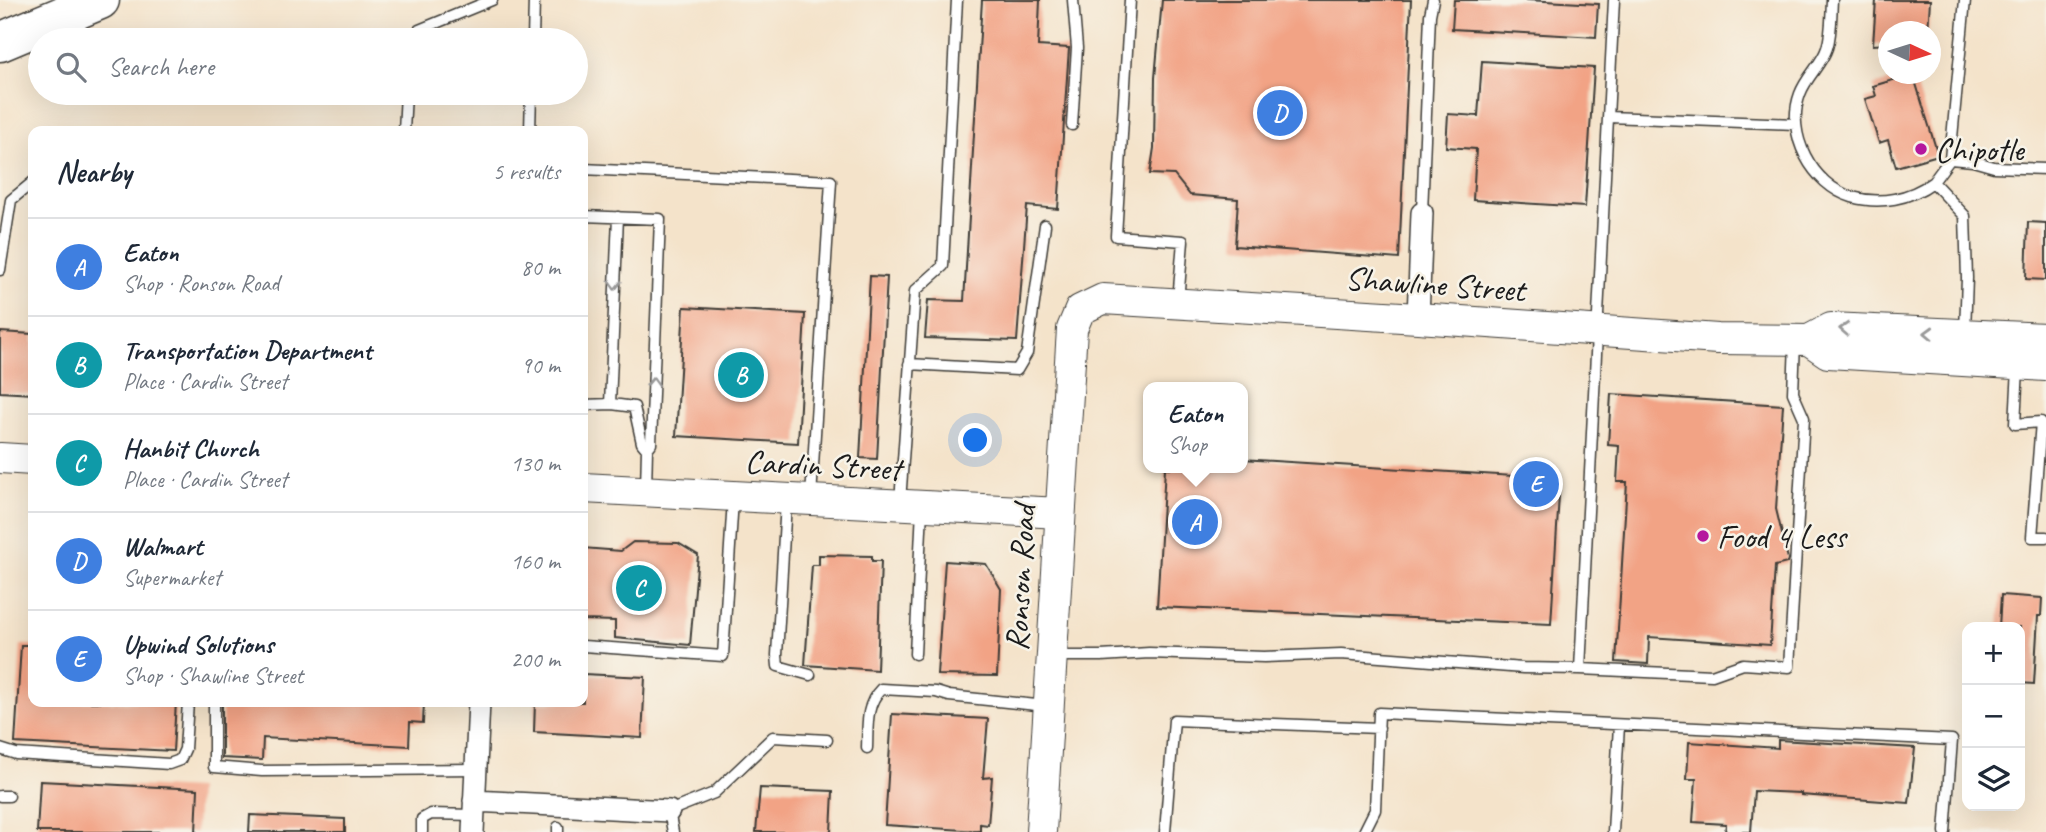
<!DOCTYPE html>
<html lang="en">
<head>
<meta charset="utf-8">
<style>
  :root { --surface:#fff; --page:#f6f6f7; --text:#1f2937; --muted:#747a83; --line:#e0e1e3; --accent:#b5179e }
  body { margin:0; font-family:Caveat,sans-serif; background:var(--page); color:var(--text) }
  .controls { position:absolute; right:21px; bottom:21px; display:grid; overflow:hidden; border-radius:14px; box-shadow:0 7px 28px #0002 }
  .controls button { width:63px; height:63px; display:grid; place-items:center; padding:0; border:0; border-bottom:2px solid var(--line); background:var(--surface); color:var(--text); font:35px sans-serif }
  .compass { position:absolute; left:1878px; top:21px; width:63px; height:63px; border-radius:50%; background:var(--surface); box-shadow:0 7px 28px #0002; rotate:94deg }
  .you { position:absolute; left:976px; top:441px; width:24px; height:24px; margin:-18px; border:5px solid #fff; border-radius:50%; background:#1a73e8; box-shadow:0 0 0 10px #1a73e833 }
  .badge { display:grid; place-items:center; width:46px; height:46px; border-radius:50%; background:var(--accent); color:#fff; font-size:23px; font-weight:700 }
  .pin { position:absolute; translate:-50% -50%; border:4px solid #fff; box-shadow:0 2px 7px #0006 }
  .popup { position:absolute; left:1143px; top:382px; width:105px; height:91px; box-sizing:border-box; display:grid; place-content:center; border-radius:14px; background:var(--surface); filter:drop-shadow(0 2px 5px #0005); font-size:23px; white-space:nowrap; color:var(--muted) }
  .popup b { font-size:26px; color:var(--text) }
  .popup::after { content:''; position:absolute; left:50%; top:100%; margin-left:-14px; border:14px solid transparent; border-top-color:var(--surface) }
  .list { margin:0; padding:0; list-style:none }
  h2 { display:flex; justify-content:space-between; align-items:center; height:91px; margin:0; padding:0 28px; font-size:30px }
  h2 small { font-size:23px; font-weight:400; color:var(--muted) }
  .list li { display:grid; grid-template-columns:46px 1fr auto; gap:21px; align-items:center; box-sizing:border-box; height:98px; padding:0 28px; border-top:2px solid var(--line) }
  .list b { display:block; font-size:26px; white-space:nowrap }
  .list p { margin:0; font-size:23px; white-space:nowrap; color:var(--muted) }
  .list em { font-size:23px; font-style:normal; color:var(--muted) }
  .icon { flex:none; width:38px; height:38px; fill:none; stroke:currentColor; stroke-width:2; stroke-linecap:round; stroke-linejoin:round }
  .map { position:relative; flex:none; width:2046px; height:832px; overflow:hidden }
  .search { position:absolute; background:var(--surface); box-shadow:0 7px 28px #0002; left:28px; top:28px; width:560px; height:77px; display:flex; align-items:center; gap:18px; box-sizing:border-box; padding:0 24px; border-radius:38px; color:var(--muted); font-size:26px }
  .panel { position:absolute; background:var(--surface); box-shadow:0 7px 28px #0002; left:28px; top:126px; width:560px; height:581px; border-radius:14px }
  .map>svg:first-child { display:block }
  .building { fill:#f2a385 }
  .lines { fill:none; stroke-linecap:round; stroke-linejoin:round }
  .lane-casing { stroke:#3c3a36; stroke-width:13 }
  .street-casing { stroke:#3c3a36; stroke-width:24 }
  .secondary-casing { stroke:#3c3a36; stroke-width:32 }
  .highway-casing { stroke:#3c3a36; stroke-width:41 }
  .lane { stroke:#fff; stroke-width:10 }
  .street { stroke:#fff; stroke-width:21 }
  .secondary { stroke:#fff; stroke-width:30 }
  .highway { stroke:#fff; stroke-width:38 }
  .oneway { stroke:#999 }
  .poi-dot { fill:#b5179e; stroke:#f7f3e8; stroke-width:2.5 }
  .labels { text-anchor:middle; stroke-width:5; stroke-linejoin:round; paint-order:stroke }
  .poi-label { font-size:33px; fill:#1c1c1c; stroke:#f7f3e8; text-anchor:start }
  .street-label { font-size:33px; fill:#1c1c1c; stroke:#f7f3e8 }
</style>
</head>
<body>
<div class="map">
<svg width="2046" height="832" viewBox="0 0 2046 832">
  <rect width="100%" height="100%" fill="#f7f3e8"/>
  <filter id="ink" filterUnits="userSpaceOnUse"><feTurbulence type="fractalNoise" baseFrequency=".0143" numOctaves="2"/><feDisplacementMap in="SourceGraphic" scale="14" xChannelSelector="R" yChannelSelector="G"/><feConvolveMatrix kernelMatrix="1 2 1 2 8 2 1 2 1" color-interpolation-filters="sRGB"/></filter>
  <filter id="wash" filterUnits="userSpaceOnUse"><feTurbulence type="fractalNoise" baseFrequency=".00686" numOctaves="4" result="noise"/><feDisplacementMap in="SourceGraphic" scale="28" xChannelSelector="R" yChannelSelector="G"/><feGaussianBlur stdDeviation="1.57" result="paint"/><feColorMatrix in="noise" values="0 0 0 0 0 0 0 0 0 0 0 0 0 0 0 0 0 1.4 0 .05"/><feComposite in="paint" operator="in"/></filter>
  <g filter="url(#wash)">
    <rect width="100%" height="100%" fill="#f4e3ca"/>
    <g id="blocks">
      <path class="building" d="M982,0H1040L1038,46L1069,48L1058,209L1027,206L1017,341L925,338L928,300L964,301Z
        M1162,0H1411L1399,259L1235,246L1238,199L1190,195L1174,175L1150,174L1154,148L1155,78Z
        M1454,0H1527L1598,4L1596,37L1452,29Z
        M1876,0H1930L1928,32H1888V44L1873,45Z
        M1482,61L1594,68L1585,207L1473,200L1476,149L1446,147L1448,114L1478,116Z
        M1913,74L1938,155L1896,167L1888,140L1879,143L1865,99L1876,96L1873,86Z
        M2028,222L2046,223V280L2026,279Z
        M870,276L887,277L877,459L860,458Z
        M684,307L805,314L798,443L676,436Z
        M0,332L33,334V394L0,392Z
        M1611,394L1783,405L1776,509L1788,559L1787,563L1775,566L1770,645L1649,637L1648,664L1616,662L1627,482H1617L1619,446L1608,445Z
        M1242,459L1560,479L1551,624L1157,607L1165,468H1242Z
        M633,542L678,543L698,555L690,645L615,638V621L583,620V548L621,551Z
        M819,555L872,556V561H881L877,670L805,665L812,565H819Z
        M945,561L986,564L1001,589L997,676L937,675Z
        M2001,595L2042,598L2041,616H2038L2034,684L2020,683V627H1999Z
        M21,645H33V702H176L173,751L15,743Z
        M583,674L645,677L642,738L534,732L535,702H583Z
        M222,702H424L423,723L410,722L409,746L263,738L262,760L222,758Z
        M892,714L988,719L983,778L992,777L988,825L980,824V831L885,825Z
        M1778,740L1915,748L1909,803L1801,795V793L1754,791L1751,832H1725L1726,824L1693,822L1696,779H1687L1689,742L1778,748Z
        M40,781L198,789L196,832H37Z
        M760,788L833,791L831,832H756Z
        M250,815L345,819V832H249Z"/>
    </g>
  </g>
  <g filter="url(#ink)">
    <use href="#blocks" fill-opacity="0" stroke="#3c3a36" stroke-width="2"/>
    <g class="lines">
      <defs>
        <path id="lane" d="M1130,0L1116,236L1183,241L1178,301
          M1832,0C1831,15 1832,33 1827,48C1822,64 1806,77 1800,94C1785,134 1812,185 1852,197C1880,205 1910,199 1933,182L1965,216L1967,278L1965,331
          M410,40L419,30L492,0
          M533,40L534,0
          M1608,117L1796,124
          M1072,125L1077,48L1073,0
          M404,131L406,93
          M530,131L531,93
          M1950,159L1973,161L1994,167L2046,169
          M583,169L831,181L811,497
          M1933,182L1950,159L1965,0
          M1422,213L1430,15L1433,0
          M583,216L660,219L651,444L647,449L646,489
          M0,270L11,200L33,182
          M909,364L1017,370L1027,353L1045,225
          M2018,368L2015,424L2041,422L2032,537H2046
          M610,404L618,217
          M583,405L612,404L634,407L642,443L647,449
          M786,502L777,655L778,666L810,675
          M900,502L915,291L943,266L957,0
          M583,646L723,656L733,499
          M915,654L922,509
          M1054,656H1101L1149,653L1264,657L1341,654L1523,668L1580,669L1712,675L1743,664L1789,667L1804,418L1793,393L1795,342
          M1580,669L1614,0
          M214,702V767L262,771L476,769
          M867,748C868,727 865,705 881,689L936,692L949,696L1046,706
          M0,749L16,754L169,764L180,760L185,749L188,702
          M0,796H9
          M422,832V819L431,814L473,815
          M558,832V827
          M673,832L669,811L714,793L773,737L827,740
          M1165,832L1174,720L1379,728
          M1364,832L1375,810L1379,713L1952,740L1945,832
          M1613,832L1619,725"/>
        <path id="street" d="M1418,318L1422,213
          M474,801L669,811
          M473,832L479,702"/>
        <path id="secondary" d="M1809,340L1831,328L2046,338
          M0,458L33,460
          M583,488L1060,513
          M1041,832L1072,329L1080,310L1103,299L1418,318L1718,339L1809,340L1828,353L2046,366"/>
        <path id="highway" d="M0,42L100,0"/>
      </defs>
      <use href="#lane" class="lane-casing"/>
      <use href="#street" class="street-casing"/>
      <use href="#secondary" class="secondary-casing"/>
      <use href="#highway" class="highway-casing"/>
      <use href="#lane" class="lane"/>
      <use href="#street" class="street"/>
      <use href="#secondary" class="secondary"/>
      <use href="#highway" class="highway"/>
    </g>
    <defs><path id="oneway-chevron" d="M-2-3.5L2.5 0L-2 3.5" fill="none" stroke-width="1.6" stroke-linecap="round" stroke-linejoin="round" transform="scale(1.75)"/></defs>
    <g class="oneway">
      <use href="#oneway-chevron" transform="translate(615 285) rotate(92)"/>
      <use href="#oneway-chevron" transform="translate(1844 329) rotate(-177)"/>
      <use href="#oneway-chevron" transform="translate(1929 333) rotate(-178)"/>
      <use href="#oneway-chevron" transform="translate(653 382) rotate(-88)"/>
    </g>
  </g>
  <g class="poi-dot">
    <circle cx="1921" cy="149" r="7"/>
    <circle cx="1703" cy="536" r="7"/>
  </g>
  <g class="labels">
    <g class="poi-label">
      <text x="1935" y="161">Chipotle</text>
      <text x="1717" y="548">Food 4 Less</text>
    </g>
    <g class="street-label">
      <text transform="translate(1435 283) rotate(4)" y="12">Shawline Street</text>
      <text transform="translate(823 464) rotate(3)" y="12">Cardin Street</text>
      <text transform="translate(1019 578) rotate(-87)" y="12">Ronson Road</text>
    </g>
  </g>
</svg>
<div class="controls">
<button>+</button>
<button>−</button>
<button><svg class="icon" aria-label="layers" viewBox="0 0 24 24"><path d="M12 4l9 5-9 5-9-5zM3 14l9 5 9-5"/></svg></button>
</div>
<svg class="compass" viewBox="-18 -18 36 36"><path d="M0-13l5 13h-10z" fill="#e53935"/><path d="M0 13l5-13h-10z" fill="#747a83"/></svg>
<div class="you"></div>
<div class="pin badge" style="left:1195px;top:522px;background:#3f7fe0">A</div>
<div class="popup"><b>Eaton</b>Shop</div>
<div class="pin badge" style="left:741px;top:375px;background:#0f9aa8">B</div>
<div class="pin badge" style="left:639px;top:588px;background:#0f9aa8">C</div>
<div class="pin badge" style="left:1280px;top:113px;background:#3f7fe0">D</div>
<div class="pin badge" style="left:1536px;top:484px;background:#3f7fe0">E</div>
<div class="search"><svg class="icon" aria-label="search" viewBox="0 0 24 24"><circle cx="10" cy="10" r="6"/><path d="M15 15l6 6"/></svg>Search here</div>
<section class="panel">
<h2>Nearby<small>5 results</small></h2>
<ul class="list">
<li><span class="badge" style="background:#3f7fe0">A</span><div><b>Eaton</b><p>Shop · Ronson Road</p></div><em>80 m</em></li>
<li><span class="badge" style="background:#0f9aa8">B</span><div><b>Transportation Department</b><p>Place · Cardin Street</p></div><em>90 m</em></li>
<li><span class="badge" style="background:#0f9aa8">C</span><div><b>Hanbit Church</b><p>Place · Cardin Street</p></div><em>130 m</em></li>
<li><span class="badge" style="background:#3f7fe0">D</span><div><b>Walmart</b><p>Supermarket</p></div><em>160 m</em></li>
<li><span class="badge" style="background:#3f7fe0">E</span><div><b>Upwind Solutions</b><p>Shop · Shawline Street</p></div><em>200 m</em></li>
</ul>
</section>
</div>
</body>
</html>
